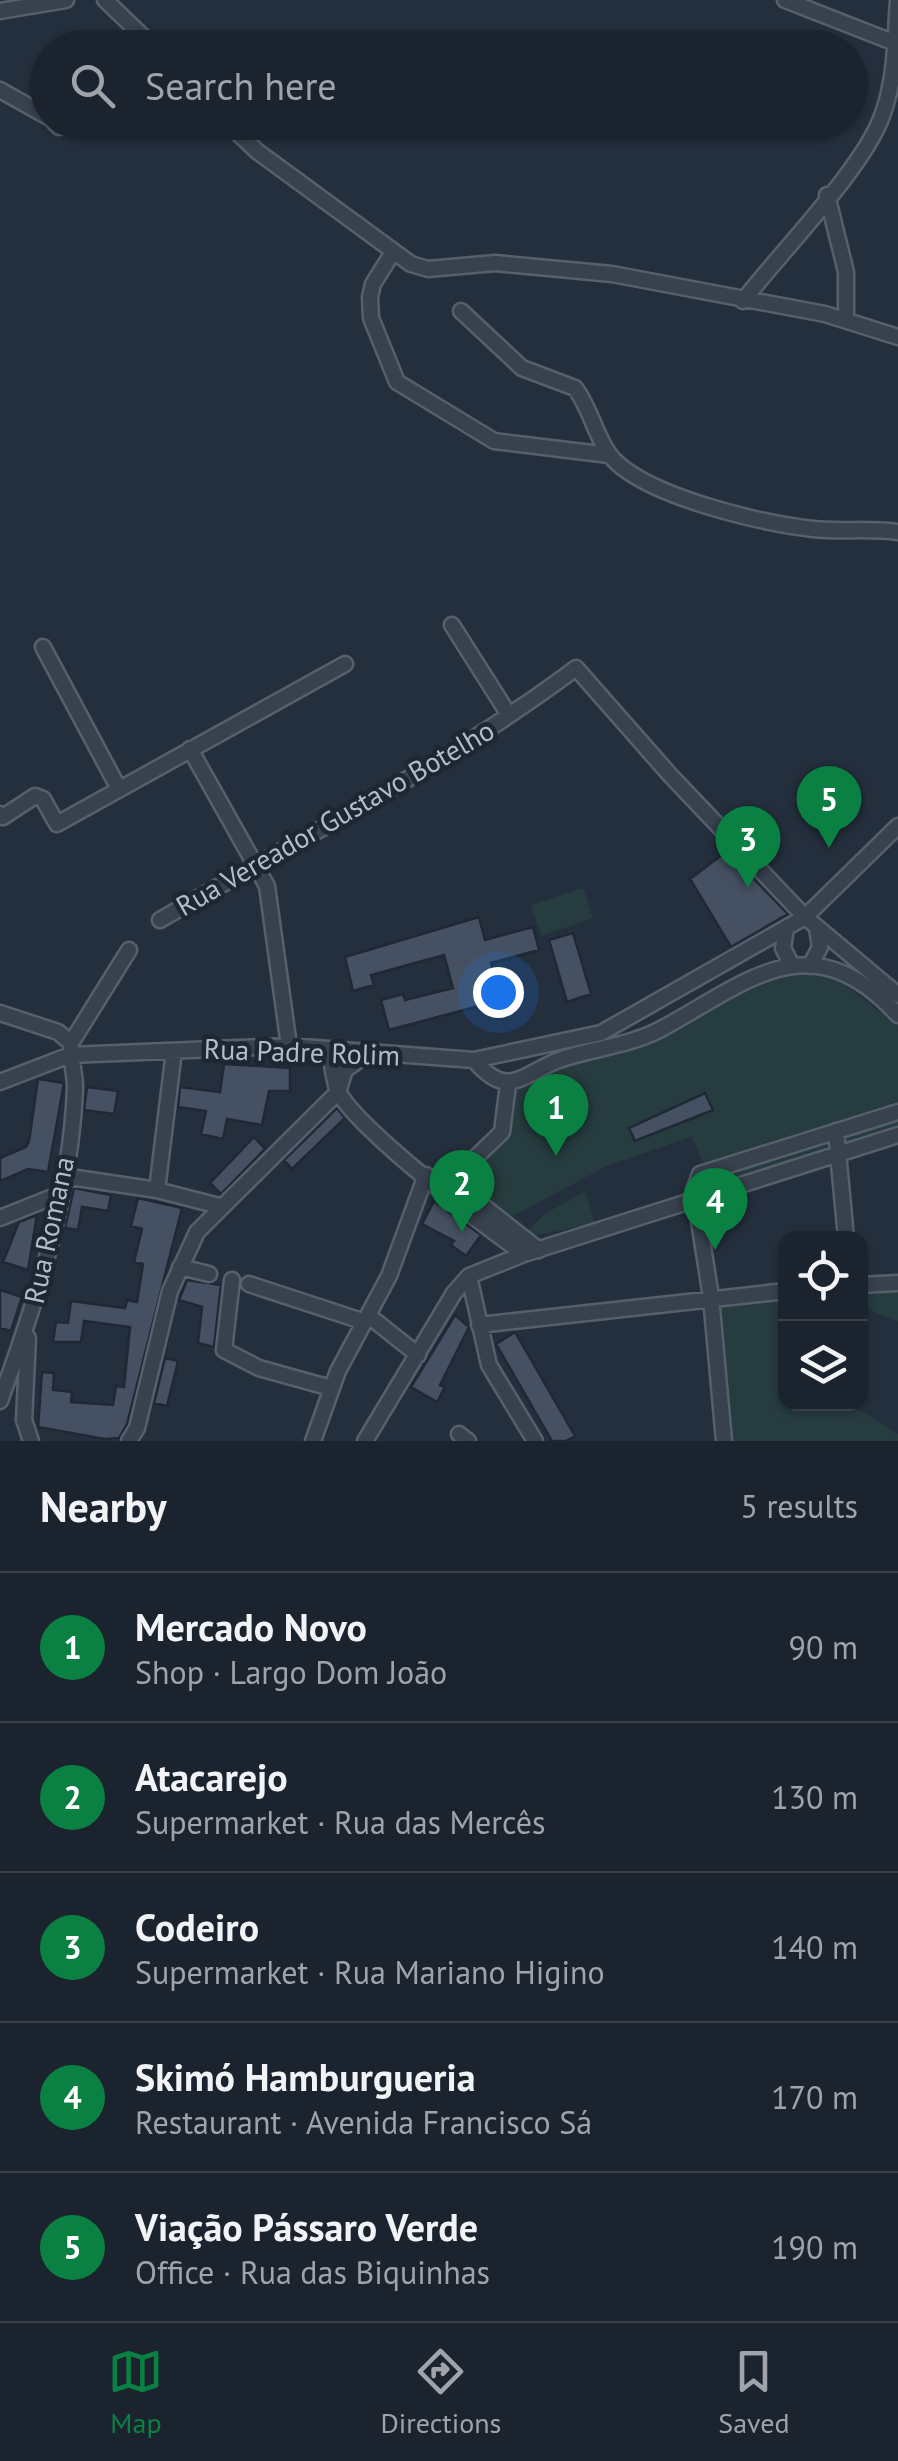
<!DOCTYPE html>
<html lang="en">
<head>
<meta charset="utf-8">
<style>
  :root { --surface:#1b232e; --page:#282f3a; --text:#f1f3f6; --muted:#a0a4aa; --line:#39404a; --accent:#0b8043 }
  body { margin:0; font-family:"PT Sans",sans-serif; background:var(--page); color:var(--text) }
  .controls { position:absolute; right:30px; bottom:30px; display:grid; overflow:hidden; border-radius:20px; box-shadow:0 2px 8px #0004 }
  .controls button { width:90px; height:90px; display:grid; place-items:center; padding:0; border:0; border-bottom:2px solid var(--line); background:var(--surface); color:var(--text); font:50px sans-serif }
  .you { position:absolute; left:498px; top:992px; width:35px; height:35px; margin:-25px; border:8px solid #fff; border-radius:50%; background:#1a73e8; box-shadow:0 0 0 15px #1a73e833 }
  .badge { display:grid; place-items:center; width:65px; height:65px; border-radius:50%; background:var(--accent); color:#fff; font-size:32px; font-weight:700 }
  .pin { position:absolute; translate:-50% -82px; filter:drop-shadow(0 2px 5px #0008) }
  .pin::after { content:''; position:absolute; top:52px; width:35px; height:30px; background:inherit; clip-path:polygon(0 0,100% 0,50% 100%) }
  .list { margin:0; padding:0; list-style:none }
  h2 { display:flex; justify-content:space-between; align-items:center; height:130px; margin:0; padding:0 40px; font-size:42px }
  h2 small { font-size:32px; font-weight:400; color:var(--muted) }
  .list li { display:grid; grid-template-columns:65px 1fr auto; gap:30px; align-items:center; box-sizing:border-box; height:150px; padding:0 40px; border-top:2px solid var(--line) }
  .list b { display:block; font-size:38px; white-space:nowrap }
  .list p { margin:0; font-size:32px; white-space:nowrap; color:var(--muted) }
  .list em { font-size:32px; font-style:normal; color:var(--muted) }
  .icon { flex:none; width:55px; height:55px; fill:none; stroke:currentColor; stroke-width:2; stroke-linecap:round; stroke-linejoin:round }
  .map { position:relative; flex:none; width:898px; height:1441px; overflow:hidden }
  .search { position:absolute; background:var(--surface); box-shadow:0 2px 8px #0004; left:30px; right:30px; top:30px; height:110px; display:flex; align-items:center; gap:25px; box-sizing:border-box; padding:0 35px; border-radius:55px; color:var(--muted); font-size:38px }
  .sheet { height:880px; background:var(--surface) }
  nav { display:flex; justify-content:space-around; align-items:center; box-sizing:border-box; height:140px; border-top:2px solid var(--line); background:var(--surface); font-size:28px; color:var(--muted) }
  nav a { display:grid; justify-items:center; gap:5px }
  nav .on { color:var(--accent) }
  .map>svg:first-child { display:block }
  .green { fill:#263c3f }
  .building { fill:#455162; stroke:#1f2835; stroke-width:2.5 }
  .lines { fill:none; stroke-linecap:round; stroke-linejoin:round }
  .minor-casing { stroke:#565f6c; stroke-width:19 }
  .minor { stroke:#38414e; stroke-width:14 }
  .labels { text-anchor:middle; stroke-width:9; stroke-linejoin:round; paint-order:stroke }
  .street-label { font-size:28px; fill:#b4bcc9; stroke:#1d2633 }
</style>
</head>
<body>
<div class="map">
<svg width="898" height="1441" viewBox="0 0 898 1441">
  <rect width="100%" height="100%" fill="#242f3e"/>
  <path class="green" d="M583,888L593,918L541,936L531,905Z
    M801,970L836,979L898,1025V1103L704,1163L691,1137L609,1165L509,1218L462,1182L507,1136L515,1087L555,1067L646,1041L753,979Z
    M898,1116V1129L711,1191L706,1177Z
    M585,1191L595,1223L530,1237L526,1232L545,1214Z
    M898,1292V1321L861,1307V1295Z
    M785,1299L786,1404H850L898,1434V1441H733L720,1303Z"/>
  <path class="building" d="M727,851L788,914L731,947L690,879Z
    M479,917L485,940L533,927L539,950L491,963L501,1000L389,1030L381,1000L403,994L405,1000L453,988L444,955L371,975L374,985L353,991L345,957Z
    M573,933L591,994L567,1002L549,940Z
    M224,1064L290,1068V1091H269L262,1125L227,1119L223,1139L201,1134L206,1111L178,1107L180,1087L220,1092Z
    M38,1079L64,1083L48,1172L28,1169L0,1181V1158L26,1147L29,1141Z
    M87,1087L118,1091L114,1114L84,1110Z
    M705,1093L713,1110L635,1141L629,1128Z
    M337,1108L345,1118L292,1169L284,1160Z
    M254,1137L265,1149L221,1194L210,1183Z
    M74,1188L111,1195L108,1211L82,1207L78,1230L65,1228Z
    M138,1198L182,1208L127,1424L119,1438L105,1439L38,1427L42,1372L54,1373L53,1390L72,1392L71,1402L113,1405L116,1386L124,1387L130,1327L84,1321L81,1342H53L56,1322L68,1323L71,1301L125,1308L127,1300L137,1302L143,1264L134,1262L142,1229L131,1226Z
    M434,1201L481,1235L466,1256L451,1245L454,1241L422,1224Z
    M37,1215L28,1270L3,1262L19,1222Z
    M187,1280L221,1285L214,1347L198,1343L202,1307L179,1300Z
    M0,1290L22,1297L11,1331L0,1328Z
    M455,1315L469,1327L440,1385L445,1387L437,1402L411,1387Z
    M515,1332L575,1436L566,1441H552L496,1344Z
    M165,1358L178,1361L167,1406L154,1403Z"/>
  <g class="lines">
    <defs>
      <path id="minor" d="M105,0L155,48
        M785,0L895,43
        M0,11L66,0
        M0,90L48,117
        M54,122L59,127L66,122
        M226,122L258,152L411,264L428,269L495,263L612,274L825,314L898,337
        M827,195L846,272V320
        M393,252L373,284L370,297L371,318L397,382L494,441L609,455
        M743,301C780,253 864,167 882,116C896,79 895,39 898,1
        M461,311L522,368L575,388C592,410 597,444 616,462C654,498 761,523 813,529C841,532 870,528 898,532
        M452,625L509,715
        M43,647L119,789
        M190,749L267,886L289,1046
        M0,814L3,817L35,796L43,799L57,824L345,664
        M160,920C299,839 447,765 576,668L670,775L805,917L898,995
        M786,928L783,948L792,966
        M810,966L820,947L817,928
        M0,1013L58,1032L71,1043C70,1058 75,1073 75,1088C71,1195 36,1302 0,1401
        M71,1043L129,950
        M330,1050C332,1062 333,1077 337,1089C352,1125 487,1228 524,1254
        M474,1060C508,1100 520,1075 559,1060C593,1048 629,1046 661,1029C748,982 810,920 898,1015
        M0,1082L70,1055L289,1046L474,1060L601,1033L805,917L898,826
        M836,1131L846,1238
        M63,1176L157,1190L219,1206
        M444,1188L502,1132L508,1084
        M444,1188L464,1191L539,1250
        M157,1190L174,1051
        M0,1218L60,1194
        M180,1267L209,1274
        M469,1276L489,1365L535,1441
        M232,1280L224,1350L259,1368L331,1388
        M249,1284L365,1322
        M860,1285L898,1283
        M369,1316L418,1355
        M479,1325L786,1291
        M28,1338L24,1420L31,1441
        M459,1434L468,1441
        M129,1441L137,1428L170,1291L197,1232L338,1092L345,1070L367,1054
        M313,1441L338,1371L389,1276L426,1175
        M365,1441L454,1293L469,1276L524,1254L898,1135
        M724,1441L711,1297L694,1190L700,1174L898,1112"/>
    </defs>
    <use href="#minor" class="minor-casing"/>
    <use href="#minor" class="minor"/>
  </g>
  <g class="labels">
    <g class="street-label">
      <text transform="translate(335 818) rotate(-30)" y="10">Rua Vereador Gustavo Botelho</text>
      <text transform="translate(302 1052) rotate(2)" y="10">Rua Padre Rolim</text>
      <text transform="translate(49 1230) rotate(-78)" y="10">Rua Romana</text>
    </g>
  </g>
</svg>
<div class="controls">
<button><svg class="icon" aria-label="locate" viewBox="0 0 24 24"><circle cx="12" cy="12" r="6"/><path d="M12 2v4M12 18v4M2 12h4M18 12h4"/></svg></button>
<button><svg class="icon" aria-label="layers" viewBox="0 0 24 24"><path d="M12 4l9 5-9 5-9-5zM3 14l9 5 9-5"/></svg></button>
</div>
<div class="you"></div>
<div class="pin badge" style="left:556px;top:1156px">1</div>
<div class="pin badge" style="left:462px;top:1232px">2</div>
<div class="pin badge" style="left:748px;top:888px">3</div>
<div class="pin badge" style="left:715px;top:1250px">4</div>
<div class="pin badge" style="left:829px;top:848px">5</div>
<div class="search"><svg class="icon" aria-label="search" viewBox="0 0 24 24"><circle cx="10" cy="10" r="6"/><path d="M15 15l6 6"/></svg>Search here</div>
</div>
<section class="sheet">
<h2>Nearby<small>5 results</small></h2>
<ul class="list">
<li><span class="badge">1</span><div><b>Mercado Novo</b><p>Shop · Largo Dom João</p></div><em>90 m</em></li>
<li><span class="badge">2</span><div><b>Atacarejo</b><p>Supermarket · Rua das Mercês</p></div><em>130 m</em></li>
<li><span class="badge">3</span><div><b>Codeiro</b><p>Supermarket · Rua Mariano Higino</p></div><em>140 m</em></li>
<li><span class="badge">4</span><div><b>Skimó Hamburgueria</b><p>Restaurant · Avenida Francisco Sá</p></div><em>170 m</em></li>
<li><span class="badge">5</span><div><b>Viação Pássaro Verde</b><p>Office · Rua das Biquinhas</p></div><em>190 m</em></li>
</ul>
</section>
<nav>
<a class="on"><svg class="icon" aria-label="map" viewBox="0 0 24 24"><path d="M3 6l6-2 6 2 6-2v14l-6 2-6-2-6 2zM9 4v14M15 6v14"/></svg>Map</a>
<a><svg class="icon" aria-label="directions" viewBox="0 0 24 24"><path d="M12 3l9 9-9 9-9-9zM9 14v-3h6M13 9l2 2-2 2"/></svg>Directions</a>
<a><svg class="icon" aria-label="saved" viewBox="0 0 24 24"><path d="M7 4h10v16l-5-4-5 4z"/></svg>Saved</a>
</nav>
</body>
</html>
